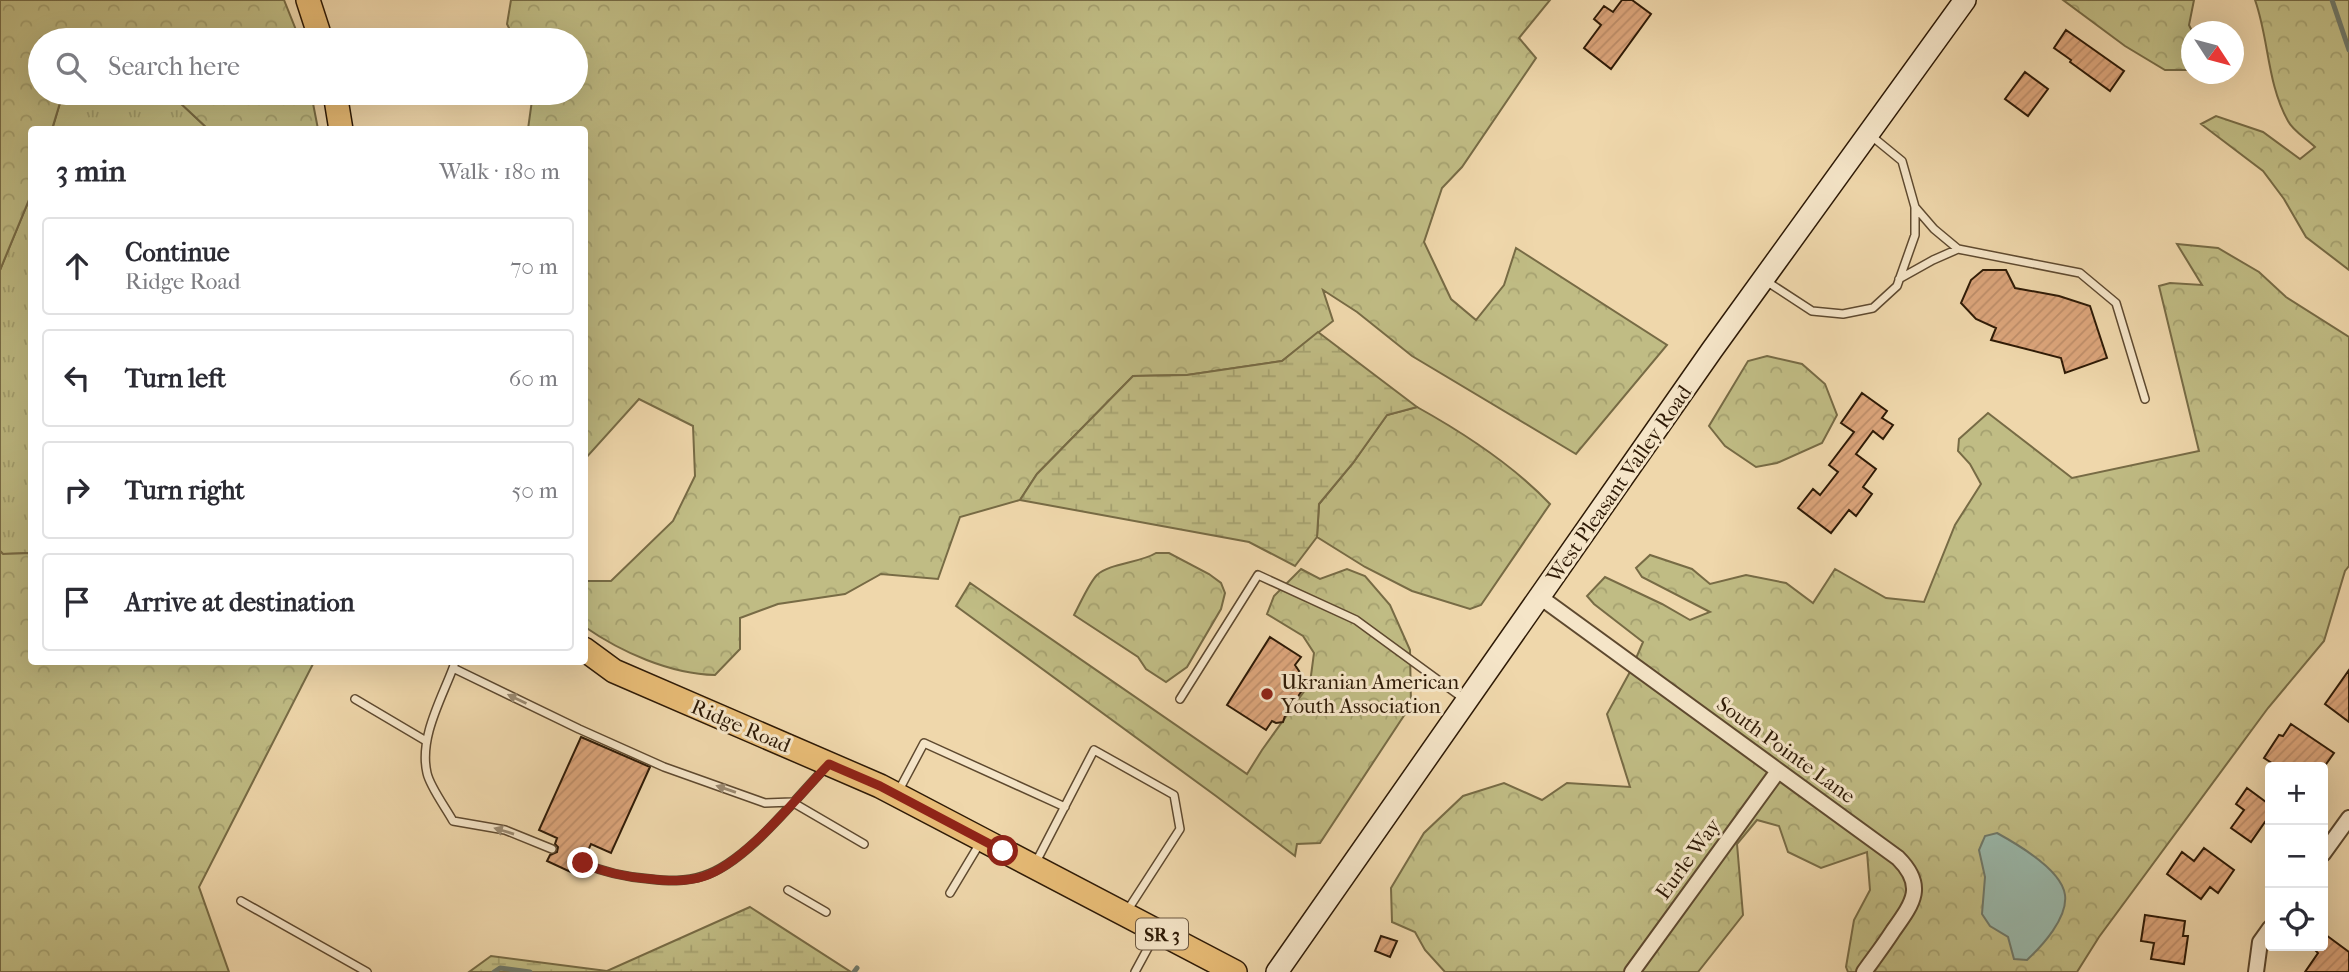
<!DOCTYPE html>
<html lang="en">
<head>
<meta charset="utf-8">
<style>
  :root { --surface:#fff; --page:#f2f2f3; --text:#2b2b33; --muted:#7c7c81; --line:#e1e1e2 }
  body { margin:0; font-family:"IM FELL French Canon",serif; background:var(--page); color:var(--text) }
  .controls { position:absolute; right:21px; bottom:21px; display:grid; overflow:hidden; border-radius:7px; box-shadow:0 7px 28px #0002 }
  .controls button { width:63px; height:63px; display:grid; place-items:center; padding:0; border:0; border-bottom:2px solid var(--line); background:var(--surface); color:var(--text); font:35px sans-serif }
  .compass { position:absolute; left:2181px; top:21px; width:63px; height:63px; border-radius:50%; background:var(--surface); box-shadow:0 7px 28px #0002; rotate:126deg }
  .stop { position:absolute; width:21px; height:21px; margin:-16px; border:5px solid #8f2418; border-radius:50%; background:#fff }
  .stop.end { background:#8f2418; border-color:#fff; box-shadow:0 2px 7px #0008 }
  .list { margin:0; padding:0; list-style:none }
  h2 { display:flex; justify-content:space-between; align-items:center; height:91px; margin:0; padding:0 28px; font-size:30px }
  h2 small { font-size:23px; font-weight:400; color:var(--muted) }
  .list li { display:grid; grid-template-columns:46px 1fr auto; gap:21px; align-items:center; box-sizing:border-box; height:98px; margin:0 14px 14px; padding:0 14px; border:2px solid var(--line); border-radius:7px }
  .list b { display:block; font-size:26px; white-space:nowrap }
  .list p { margin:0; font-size:23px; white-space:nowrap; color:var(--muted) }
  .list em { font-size:23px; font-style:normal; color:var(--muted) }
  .icon { flex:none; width:38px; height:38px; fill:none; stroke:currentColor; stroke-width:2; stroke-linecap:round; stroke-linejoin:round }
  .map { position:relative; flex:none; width:2349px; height:972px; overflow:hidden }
  .search { position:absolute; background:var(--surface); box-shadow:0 7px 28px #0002; left:28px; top:28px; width:560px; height:77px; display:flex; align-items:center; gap:18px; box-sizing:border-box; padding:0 24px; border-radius:38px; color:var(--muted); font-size:26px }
  .panel { position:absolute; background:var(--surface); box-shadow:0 7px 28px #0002; left:28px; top:126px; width:560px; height:539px; border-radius:7px }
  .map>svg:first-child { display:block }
  .grass { fill:url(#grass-tufts); stroke:#776b45; stroke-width:2 }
  .forest { fill:url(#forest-crowns); stroke:#776b45; stroke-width:2 }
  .wetland { fill:url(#wetland-marsh); stroke:#776b45; stroke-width:2 }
  .water { fill:#9ab9ac; stroke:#6f796a; stroke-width:2 }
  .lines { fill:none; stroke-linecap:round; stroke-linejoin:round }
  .stream { stroke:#6f796a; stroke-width:5 }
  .building { fill:url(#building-hatch); stroke:#2e1a06; stroke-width:2 }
  .lane-casing { stroke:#5e492f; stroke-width:10 }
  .street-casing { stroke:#5e492f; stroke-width:18 }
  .secondary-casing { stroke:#2e1a06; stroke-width:24 }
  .primary-casing { stroke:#2e1a06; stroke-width:26 }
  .lane { stroke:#f5e5c8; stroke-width:7 }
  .street { stroke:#f5e5c8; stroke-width:14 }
  .secondary { stroke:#f5e5c8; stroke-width:21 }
  .primary { stroke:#e8bc76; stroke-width:23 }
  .oneway { fill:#9b8a71 }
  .route { stroke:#8f2418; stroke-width:9 }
  .poi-dot { fill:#8f2418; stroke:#f5e5c8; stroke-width:2.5 }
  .labels { text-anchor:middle; stroke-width:6; stroke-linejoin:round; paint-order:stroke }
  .shield { fill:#f5e5c8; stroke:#6a5740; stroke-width:2 }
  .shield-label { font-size:19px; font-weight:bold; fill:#2e1a06 }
  .street-label { font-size:21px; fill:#2e1a06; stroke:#f5e5c8 }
  .poi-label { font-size:21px; fill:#2e1a06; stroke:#f5e5c8; text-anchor:start }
</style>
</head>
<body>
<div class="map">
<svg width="2349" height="972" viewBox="0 0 2349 972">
  <defs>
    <pattern id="grass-tufts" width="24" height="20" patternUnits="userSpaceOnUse" patternTransform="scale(1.75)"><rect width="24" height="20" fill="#c0bc84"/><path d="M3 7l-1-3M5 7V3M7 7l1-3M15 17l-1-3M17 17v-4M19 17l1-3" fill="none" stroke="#a5a170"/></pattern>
    <pattern id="forest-crowns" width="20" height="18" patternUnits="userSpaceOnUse" patternTransform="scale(1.75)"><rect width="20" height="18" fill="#c0bc84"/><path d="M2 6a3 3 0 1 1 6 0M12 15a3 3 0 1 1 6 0" fill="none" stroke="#a5a170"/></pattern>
    <pattern id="wetland-marsh" width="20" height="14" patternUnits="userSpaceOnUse" patternTransform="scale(1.75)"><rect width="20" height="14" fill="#c0bc84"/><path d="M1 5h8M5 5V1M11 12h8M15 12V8" fill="none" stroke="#a5a170"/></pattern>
    <pattern id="building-hatch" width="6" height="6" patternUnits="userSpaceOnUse" patternTransform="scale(1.75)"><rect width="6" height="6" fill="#dca57b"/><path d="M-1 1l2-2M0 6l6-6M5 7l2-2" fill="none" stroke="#bd8d69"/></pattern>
  </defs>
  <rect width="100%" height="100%" fill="#efd7ab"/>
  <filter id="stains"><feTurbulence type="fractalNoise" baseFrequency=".00286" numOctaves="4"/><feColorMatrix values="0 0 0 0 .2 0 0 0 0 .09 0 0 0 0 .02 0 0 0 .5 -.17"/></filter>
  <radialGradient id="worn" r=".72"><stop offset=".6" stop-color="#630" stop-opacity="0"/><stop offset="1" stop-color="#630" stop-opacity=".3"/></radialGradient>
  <path class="grass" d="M63,93H165L175,98L208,129L52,130Z
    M31,195V553L3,554L0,551V270Z"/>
  <path class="forest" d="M0,0H284L300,40H40V93H63L52,129L32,130L31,195L0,270Z
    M511,0H1550L1519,38L1536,58L1462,167L1442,188L1424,242L1451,299L1476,320L1504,285L1516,248L1667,345L1576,454L1412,356L1357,312L1323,290L1333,321L1282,361L1187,375L1133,376L1037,474L1020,500L960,517L938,579L881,574L845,594L778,604L740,618V649L715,675C670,674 621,652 585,627V581H611L673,521L695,476L693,426L639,399L585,459L584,130L528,129L533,93H576V40H515L507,24Z
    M2063,0H2194L2189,25L2192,31L2191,68L2189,70H2165L2125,46Z
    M2255,0H2349V270L2306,237L2284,199L2263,171L2201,124L2216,116L2263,132L2300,159L2315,147C2307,139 2293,131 2288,121C2267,84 2269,39 2255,0Z
    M165,93H311L318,129H208L175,98Z
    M2177,244L2218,248L2259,272L2286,297L2349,337V566L2345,571L2324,641L2268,708L2099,937L2077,972H1848L1846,967L1854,920L1870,890L1867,852L1821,868L1788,852L1779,826L1757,820L1737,844L1743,915L1698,972H1445L1425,950L1415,932L1392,922L1391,888L1424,833L1463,796L1504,783L1542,800L1567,783L1630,787L1607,714L1631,670L1643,642L1594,604L1587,596L1605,577L1662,604L1690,620L1710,612L1642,577L1636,568L1650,555L1692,569L1710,584L1746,575L1786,583L1813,603L1835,569L1886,598L1924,602L1955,525L1981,484L1970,464L1958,451L1959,439L1988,413L2072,478L2199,451L2159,286L2170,283L2202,285Z
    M1767,356L1802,364L1825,384L1837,415L1822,443L1777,463L1756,467L1725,446L1709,426L1748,361Z
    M1417,407C1462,432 1514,466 1550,504L1481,605L1470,609L1412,591L1365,567L1317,537L1319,504L1353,463L1387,415Z
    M0,551L3,554L31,553L32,662H314L199,887L229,972H0Z
    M1156,553H1169L1209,574L1221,583L1225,593L1221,609L1187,667L1166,682L1146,669L1138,657L1074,615C1080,604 1089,583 1097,575C1110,563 1140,563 1156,553Z
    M1301,569L1320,579L1347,569L1365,576L1390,605L1410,650L1411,705L1320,843L1297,844L1295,856L1216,796L956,606L970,583L1247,774L1262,750L1310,683L1314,653L1303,636L1267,614L1274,596Z"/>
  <path class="wetland" d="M1318,332L1417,407L1387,415L1353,463L1319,504L1317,537L1295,566L1249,542L1020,500L1037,474L1133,376L1187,375L1282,361Z
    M750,907L851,972H469L491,956L607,971Z"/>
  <path class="water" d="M1997,833C2017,844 2062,870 2065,895C2068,918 2042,946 2027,960L2014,959L2008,937L1990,926L1982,914L1985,877L1979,850L1985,836Z"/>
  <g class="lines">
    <path class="stream" d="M2332,0L2349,50
      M494,972L500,968L530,972
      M854,972L857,968"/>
  </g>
  <path class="building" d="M1622,0H1632L1651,14L1611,69L1584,48L1601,25L1594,19L1604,6L1613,12Z
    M2066,30L2124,71L2110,91L2070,62L2071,60L2054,48Z
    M2025,72L2048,89L2028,116L2005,99Z
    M1983,270H2006L2015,288L2059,296L2090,306L2107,358L2065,373L2061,358L1991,340L1996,328L1976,319L1961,303L1971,280Z
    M1862,393L1887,411L1882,418L1893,425L1883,439L1873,431L1856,454L1876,469L1863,487L1872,494L1856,516L1849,510L1831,533L1798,508L1813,489L1820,495L1838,472L1829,465L1854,432L1841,423Z
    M1270,637L1301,657L1295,665L1307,683L1285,716L1283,722L1276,723L1272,721L1266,730L1227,705Z
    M2349,670V722L2325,704Z
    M2291,724L2334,753L2324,767H2278L2264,758L2279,735L2283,736Z
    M581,737L650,767L611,853L591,844L585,857L578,860L577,864L580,868L577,875L547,861L550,855L557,852L558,847L555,844L557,838L539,830Z
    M2247,788L2270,805V826L2265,822L2251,842L2231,828L2244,810L2236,804Z
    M2204,848L2234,870L2218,893L2210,887L2201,899L2167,874L2182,852L2194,861Z
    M2145,915L2185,921L2183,936H2188L2184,964L2151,959L2154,943L2141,941Z
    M2326,935L2349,952V972H2305L2318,953L2315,950L2318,946H2323V939Z
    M1381,936L1397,941L1390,957L1375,951Z"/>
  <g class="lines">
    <defs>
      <path id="lane" d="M1915,207L1934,229L1958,249
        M1899,279L1933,260L1958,249L2080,273L2116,303L2145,399
        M1766,281L1812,311L1843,314L1873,308L1897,286L1915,235V207L1902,161L1869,134
        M455,662L453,668L579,729L664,767L765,803L792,802L864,844
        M453,668C441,700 419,738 427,773C430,787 446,808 453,821L505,830L552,849
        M355,699L426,741
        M1180,699L1258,575L1356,620L1464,699
        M898,792L924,743L1065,807
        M583,863C605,873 625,877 650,879C668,881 685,882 703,876C746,863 795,799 826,767
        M1035,864L1094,750L1174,795L1180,829L1127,911
        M788,890L826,912
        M950,893L980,843
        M241,901L367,972
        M1135,972L1155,935"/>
      <path id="street" d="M1540,597L1898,858C1926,886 1913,903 1893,931C1884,945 1874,958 1864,972
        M2323,854L2349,818
        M1632,972L1778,771
        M2256,972L2260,942L2270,928"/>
      <path id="secondary" d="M1277,972L1712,350L1965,0"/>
      <path id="primary" d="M308,0L321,40
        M335,93L341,130
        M584,649L614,671L880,786L1235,972"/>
    </defs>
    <use href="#lane" class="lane-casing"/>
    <use href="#street" class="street-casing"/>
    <use href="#secondary" class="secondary-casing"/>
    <use href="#primary" class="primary-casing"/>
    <use href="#lane" class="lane"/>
    <use href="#street" class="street"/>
    <use href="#secondary" class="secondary"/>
    <use href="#primary" class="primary"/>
  </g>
  <defs><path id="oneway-solid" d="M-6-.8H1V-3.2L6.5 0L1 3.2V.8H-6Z" transform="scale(1.75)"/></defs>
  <g class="oneway">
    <use href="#oneway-solid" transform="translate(517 699) rotate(-154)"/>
    <use href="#oneway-solid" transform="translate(726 789) rotate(-161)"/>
    <use href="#oneway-solid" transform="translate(504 831) rotate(-163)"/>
  </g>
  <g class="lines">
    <path class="route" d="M583,863C605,873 626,877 651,879C669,881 687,882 705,876C746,862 798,796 829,764L880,786L1003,851"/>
  </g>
  <circle class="poi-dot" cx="1267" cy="694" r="7"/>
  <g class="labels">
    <rect class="shield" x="1136" y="918.5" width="52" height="31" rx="5"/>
    <g class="shield-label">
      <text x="1162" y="941">SR 3</text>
    </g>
    <g class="street-label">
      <text transform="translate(1619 484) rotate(-55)" y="7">West Pleasant Valley Road</text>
      <text transform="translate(741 726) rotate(23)" y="7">Ridge Road</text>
      <text transform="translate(1786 750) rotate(36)" y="7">South Pointe Lane</text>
      <text transform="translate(1688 859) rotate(-54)" y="7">Eurle Way</text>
    </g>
    <g class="poi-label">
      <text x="1281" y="689">Ukranian American<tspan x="1281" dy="24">Youth Association</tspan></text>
    </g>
  </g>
  <rect width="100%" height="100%" filter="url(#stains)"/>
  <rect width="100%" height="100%" fill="url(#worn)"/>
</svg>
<div class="controls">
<button>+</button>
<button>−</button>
<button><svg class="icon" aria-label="locate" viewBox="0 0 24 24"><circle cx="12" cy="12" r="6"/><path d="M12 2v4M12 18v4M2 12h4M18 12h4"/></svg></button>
</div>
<svg class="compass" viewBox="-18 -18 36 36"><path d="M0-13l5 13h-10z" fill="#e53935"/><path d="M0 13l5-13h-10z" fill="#7c7c81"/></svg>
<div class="stop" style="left:1003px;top:851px"></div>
<div class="stop end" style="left:583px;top:863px"></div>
<div class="search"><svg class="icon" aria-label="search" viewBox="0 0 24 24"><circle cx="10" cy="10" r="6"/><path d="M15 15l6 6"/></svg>Search here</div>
<section class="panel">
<h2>3 min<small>Walk · 180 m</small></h2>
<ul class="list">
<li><svg class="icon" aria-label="ahead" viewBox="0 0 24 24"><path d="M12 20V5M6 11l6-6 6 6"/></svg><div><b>Continue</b><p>Ridge Road</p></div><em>70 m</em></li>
<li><svg class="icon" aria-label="left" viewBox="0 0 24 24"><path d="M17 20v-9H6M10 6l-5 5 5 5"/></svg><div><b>Turn left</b></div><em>60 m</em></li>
<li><svg class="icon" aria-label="right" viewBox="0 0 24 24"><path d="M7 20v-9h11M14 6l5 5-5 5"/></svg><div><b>Turn right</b></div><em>50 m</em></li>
<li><svg class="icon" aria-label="arrive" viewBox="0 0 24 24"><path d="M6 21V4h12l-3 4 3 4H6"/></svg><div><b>Arrive at destination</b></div></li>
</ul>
</section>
</div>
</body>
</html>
